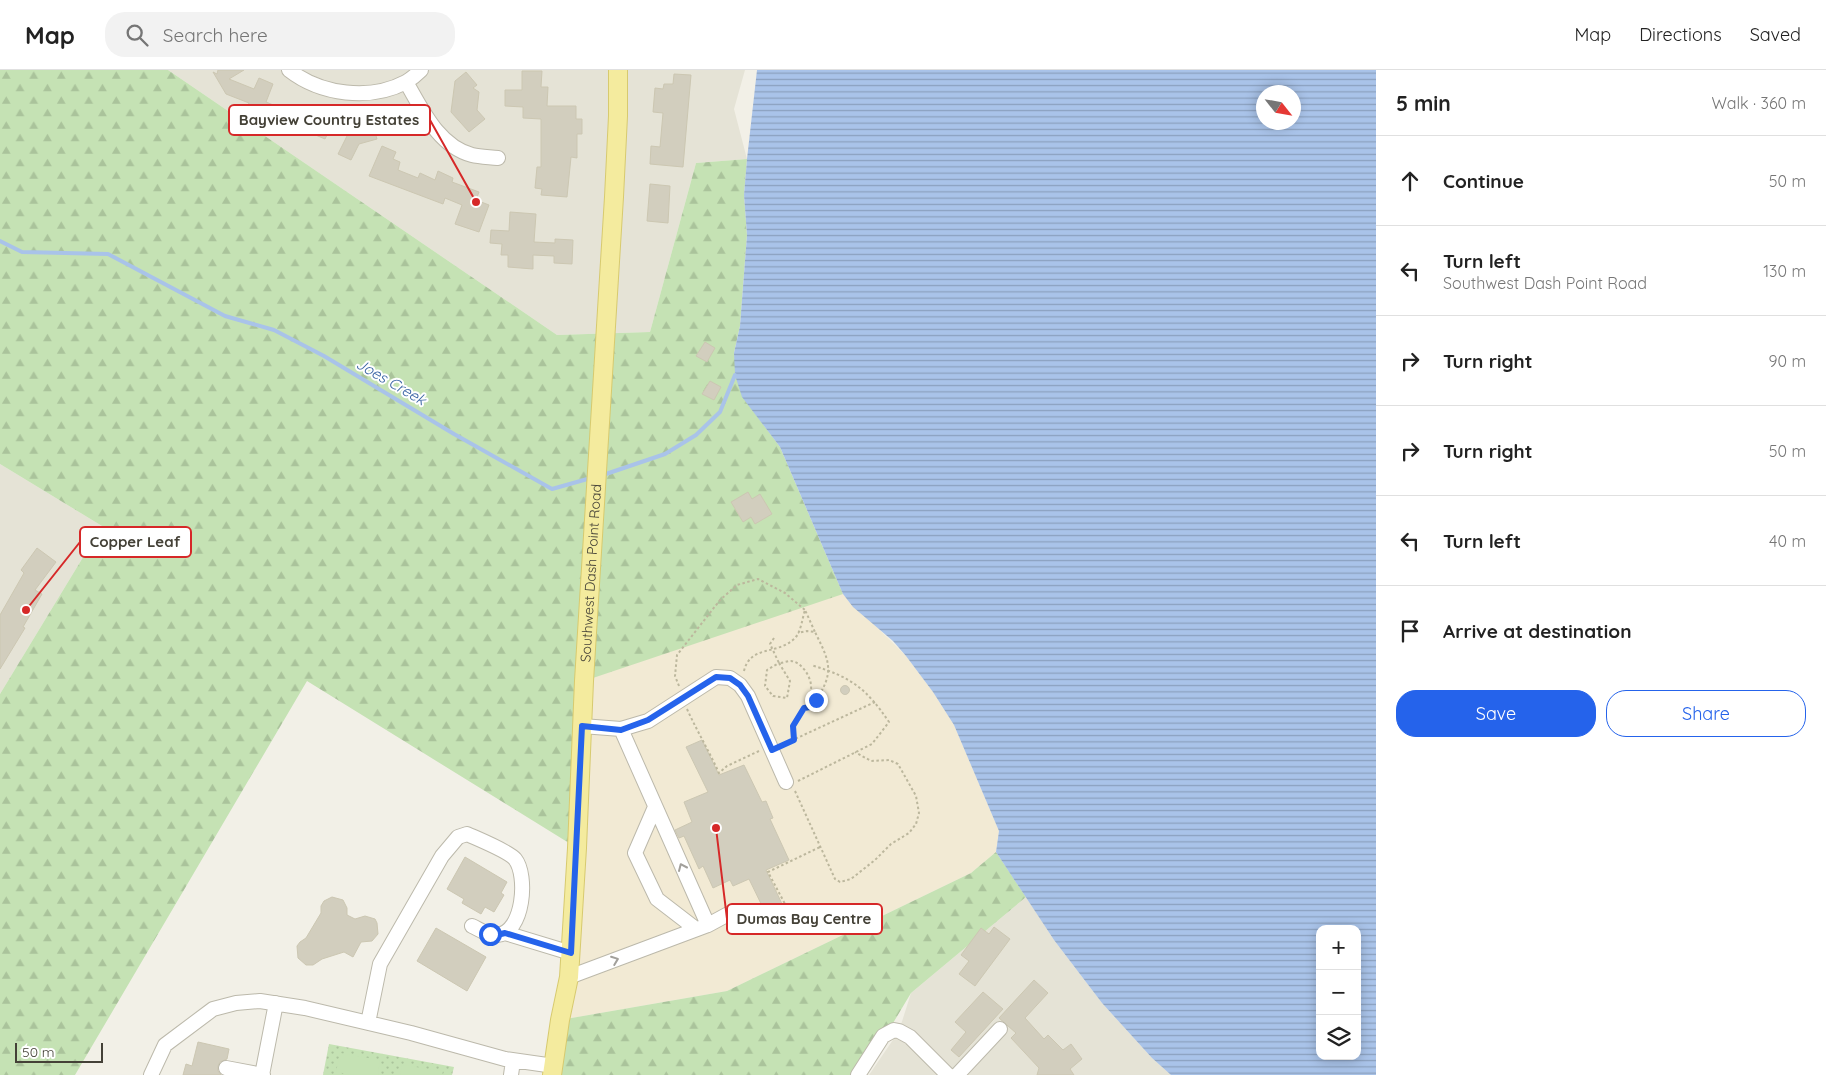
<!DOCTYPE html>
<html lang="en">
<head>
<meta charset="utf-8">
<style>
  :root { --surface:#fff; --page:#f2f2f2; --text:#222; --muted:#767676; --line:#e0e0e0; --accent:#2563eb }
  body { margin:0; font-family:Quicksand,sans-serif; background:var(--page); color:var(--text) }
  .controls { position:absolute; right:15px; bottom:15px; display:grid; overflow:hidden; border-radius:10px; box-shadow:0 2px 12px #0003 }
  .controls button { width:45px; height:45px; display:grid; place-items:center; padding:0; border:0; border-bottom:1px solid var(--line); background:var(--surface); color:var(--text); font:25px sans-serif }
  .compass { position:absolute; left:1256px; top:15px; width:45px; height:45px; border-radius:50%; background:var(--surface); box-shadow:0 2px 12px #0003; rotate:121deg }
  .scale { position:absolute; left:15px; bottom:12px; width:88px; box-sizing:border-box; padding-left:5px; border:2px solid #444137; border-top:0; font-size:14px; line-height:18px; white-space:nowrap; color:#444137; -webkit-text-stroke:4px #fff; paint-order:stroke }
  .stop { position:absolute; width:15px; height:15px; margin:-11px; border:4px solid #2563eb; border-radius:50%; background:#fff }
  .stop.end { background:#2563eb; border-color:#fff; box-shadow:0 1px 5px #0008 }
  .list { margin:0; padding:0; list-style:none }
  h2 { display:flex; justify-content:space-between; align-items:center; height:65px; margin:0; padding:0 20px; font-size:21px }
  h2 small { font-size:16px; font-weight:400; color:var(--muted) }
  .list li { display:grid; grid-template-columns:32px 1fr auto; gap:15px; align-items:center; box-sizing:border-box; height:90px; padding:0 20px; border-top:1px solid var(--line) }
  .list b { display:block; font-size:19px; white-space:nowrap }
  .list p { margin:0; font-size:16px; white-space:nowrap; color:var(--muted) }
  .list em { font-size:16px; font-style:normal; color:var(--muted) }
  .actions { display:flex; gap:10px; padding:15px 20px }
  .actions a { flex:1; padding:11px 0; border:1px solid var(--accent); border-radius:20px; text-align:center; font-size:18px; color:var(--accent) }
  .actions .main { background:var(--accent); color:#fff }
  .icon { flex:none; width:28px; height:28px; fill:none; stroke:currentColor; stroke-width:2; stroke-linecap:round; stroke-linejoin:round }
  .map { position:relative; flex:none; width:1376px; height:1005px; overflow:hidden }
  header { display:flex; align-items:center; gap:30px; box-sizing:border-box; height:70px; padding:0 25px; background:var(--surface); border-bottom:1px solid var(--line) }
  header strong { font-size:24px }
  nav { display:flex; gap:28px; margin-inline-start:auto; font-size:18px }
  .search { width:350px; height:45px; background:var(--page); display:flex; align-items:center; gap:12px; box-sizing:border-box; padding:0 18px; border-radius:20px; color:var(--muted); font-size:19px }
  main { display:flex }
  aside { flex:1; background:var(--surface) }
  .map>svg:first-child { display:block }
  .residential { fill:#e5e3d6 }
  .commercial { fill:#f2ead4 }
  .grass { fill:url(#grass-dots) }
  .forest { fill:url(#forest-firs) }
  .garden { fill:#c5e2b4 }
  .water { fill:url(#water-rules); fill-rule:evenodd }
  .lines { fill:none; stroke-linecap:round; stroke-linejoin:round }
  .stream { stroke:#a9c3e9; stroke-width:4 }
  .building { fill:#d2cebe; stroke:#ccc7b2 }
  .minor-casing { stroke:#bcb9ab; stroke-width:16 }
  .major-casing { stroke:#d7ca6f; stroke-width:20 }
  .path { stroke:#bcb79d; stroke-width:2; stroke-dasharray:2.5 2.5; stroke-linecap:butt }
  .minor { stroke:#fff; stroke-width:14 }
  .major { stroke:#f4eb9e; stroke-width:18 }
  .oneway { stroke:#a2a09b }
  .route { stroke:#2563eb; stroke-width:6 }
  .labels { text-anchor:middle; stroke-width:4; stroke-linejoin:round; paint-order:stroke }
  .street-label { font-size:14px; fill:#444137; stroke:#fff }
  .water-label { font-size:15px; font-style:italic; fill:#3b65a5; stroke:#fff }
  .leader { fill:none; stroke:#d62828; stroke-width:2 }
  .callout-dot { fill:#d62828; stroke:#fff; stroke-width:2 }
  .callout { fill:#fff; stroke:#d62828; stroke-width:2 }
  .callout-label { font-size:15px; text-anchor:middle; font-weight:bold; fill:#444137 }
</style>
</head>
<body>
<header>
<strong>Map</strong>
<div class="search"><svg class="icon" aria-label="search" viewBox="0 0 24 24"><circle cx="10" cy="10" r="6"/><path d="M15 15l6 6"/></svg>Search here</div>
<nav><a>Map</a><a>Directions</a><a>Saved</a></nav>
</header>
<main>
<div class="map">
<svg width="1376" height="1005" viewBox="0 0 1376 1005">
  <defs>
    <pattern id="grass-dots" width="8" height="8" patternUnits="userSpaceOnUse" patternTransform="scale(1.25)"><rect width="8" height="8" fill="#c5e2b4"/><path d="M2 2h.1M6 6h.1" fill="none" stroke="#aac39b" stroke-width="1.8" stroke-linecap="round"/></pattern>
    <pattern id="forest-firs" width="22" height="20" patternUnits="userSpaceOnUse" patternTransform="scale(1.25)"><rect width="22" height="20" fill="#c5e2b4"/><path d="M5 1l3.5 6h-7zM16 11l3.5 6h-7z" fill="#aac39b"/></pattern>
    <pattern id="water-rules" width="6" height="5" patternUnits="userSpaceOnUse" patternTransform="scale(1.25)"><rect width="6" height="5" fill="#a9c3e9"/><path d="M0 2.5h6" fill="none" stroke="#8ba0be"/></pattern>
  </defs>
  <rect width="100%" height="100%" fill="#f2f0e7"/>
  <path class="residential" d="M168,0H745L734,39L747,89L696,93L650,262L557,265Z
    M0,394L102,456L0,624Z
    M1026,827L1054,870L1102,933L1152,988L1171,1005H869L899,961L911,923Z"/>
  <path class="commercial" d="M835,504L843,524L906,586L933,622L954,655L999,761L996,782L971,803L727,921L560,950L584,611Z"/>
  <path class="grass" d="M329,974L454,997L452,1005H323Z"/>
  <path class="forest" d="M0,0H168L557,265L650,262L696,93L747,89L744,125L747,165L740,256L734,283L743,327L780,377L843,524L584,611L577,778L307,611L75,1005H0V624L102,456L0,394Z
    M996,782L1026,827L911,923L862,1005H551L560,950L727,921L971,803Z"/>
  <path class="garden" d="M340,983L380,990L378,1005H354L336,1002Z
    M402,995L443,1001L442,1005H400Z"/>
  <path class="water" d="M757,0H1376V1005H1171L1152,988L1102,933L1054,870L996,782L999,761L954,655L933,622L906,586L893,571L853,537L843,524L780,377L742,327L735,305L734,283L740,256L747,165L744,125L747,89ZM1264,22H1294V52H1264ZM1320,859H1357V986H1320Z"/>
  <g class="lines">
    <path class="stream" d="M0,171L22,182L108,184L225,246L274,260L324,286L454,364L552,419L591,408
      M603,405L665,384L696,365L720,342L735,305"/>
  </g>
  <path class="building" d="M218,0H244L229,9L254,19L259,8L273,14L266,32L295,44L299,35L325,46L321,56L330,59L325,69L285,52L283,55L276,52L275,56L258,49L261,43L247,37L249,33L226,24L213,2L217,4Z
    M522,1H542L541,17H548L547,36H576V49H582V64H577V88L571,87L567,127L541,125L542,119L535,118L537,97H541V49L523,48V37L505,36V20H522Z
    M466,2L477,15L473,18L479,22L477,40L485,49L469,62L451,42L455,11Z
    M674,4L691,5L683,97L650,94L651,76L660,77L663,43L653,42L655,18L663,19L664,14H673Z
    M372,53L377,69L359,74L351,90L338,84L350,60Z
    M382,76L396,82L393,89L400,92L398,100L418,108L420,103L435,110L438,101L453,108L452,112L479,122L476,130L489,135L479,162L455,154L462,135L445,128L443,134L369,106Z
    M650,114L670,116L668,153L647,151Z
    M510,142L536,144L534,172L555,173V169L573,170L572,194L554,193V186L533,185V199L508,197V185H501L502,174L490,173L491,160L509,161Z
    M705,272L715,278L707,292L696,286Z
    M710,311L721,317L714,330L702,324Z
    M748,422L752,429L760,424L772,444L755,454L751,447L743,452L731,432Z
    M37,478L56,492L35,520L42,524L23,557L25,558L0,599V545L24,503L21,500Z
    M840.5 620a4.5 4.5 0 1 1 9 0a4.5 4.5 0 1 1-9 0Z
    M702,670L719,705L744,695L762,732L766,731L773,748L770,749L789,790L766,800L783,836L766,844L749,809L733,816L730,810L713,818L703,796L699,799L684,766L679,768L675,760L692,752L684,732L708,722L686,677Z
    M465,787L507,812L501,823L504,825L494,842L485,837L481,844L462,833L464,829L447,819Z
    M332,827L343,830L347,838V845L355,849L365,846L375,849L377,853L378,864L372,871L361,872L353,887L344,882L322,889L313,895H306L298,888L297,876L300,872L306,868L321,843V836L324,831Z
    M994,857L1010,869L975,916L959,904L969,891L961,885L981,858L989,864Z
    M436,858L486,887L467,921L417,891Z
    M1034,910L1048,923L1025,948L1044,969L1048,965L1063,980L1071,974L1082,989L1070,999L1074,1005H1037L1039,998L1011,968L1016,963L999,948Z
    M983,922L1003,939L959,987L951,980L966,962L955,952Z
    M198,972L229,979L227,989L220,992L218,996V1001L221,1005H183L186,994L192,996Z"/>
  <g class="lines">
    <defs>
      <path id="minor" d="M289,0C321,25 370,31 406,12C411,9 417,4 421,0
        M406,12C422,39 438,76 472,85C480,87 490,87 498,88
        M621,659L648,651L716,607L730,608L740,615L748,626L786,712
        M655,737L635,783L657,829L696,859
        M708,855L732,842
        M505,863L571,883
        M569,907L708,855L621,659L582,656
        M368,953L380,894L442,786L458,767L467,764C478,769 508,781 515,789C528,805 524,863 497,865C488,866 479,859 472,856
        M226,998L263,1005
        M151,1005L165,975L213,939L236,933L260,931L305,938L411,963L505,989L554,996
        M262,1005L276,933
        M511,1005L513,991
        M858,1005L883,966L894,960L899,961L910,967L948,1005
        M957,1005L1000,959"/>
      <g id="major">
        <path id="s1" d="M552,1005L560,950L569,907L577,778L584,611L614,127L618,46V0"/>
      </g>
    </defs>
    <use href="#minor" class="minor-casing"/>
    <use href="#major" class="major-casing"/>
    <path class="path" d="M774,568L770,574L779,593C783,593 787,591 791,591C801,592 810,605 811,615C812,623 807,631 804,638
      M779,593L790,611L787,628L773,626L765,616L767,600Z
      M744,601C750,575 777,585 794,569C801,563 802,549 805,540L815,562
      M679,616L675,606L677,585L720,530L737,515L758,509L785,523L805,540
      M687,639C697,661 709,681 719,703L727,696L759,681
      M795,670L793,656L804,638C813,636 816,630 821,622C835,598 826,585 815,562L807,561L798,563
      M782,675L875,632
      M798,711L872,674L889,652C866,618 851,607 811,595
      M795,721L835,809L840,812L851,809L875,790L891,774L909,763L916,754L919,743L916,726L898,694L889,690L871,691L855,682
      M743,848L748,858C756,858 778,849 783,843C785,839 785,838 785,834L768,802L820,777"/>
    <use href="#minor" class="minor"/>
    <use href="#major" class="major"/>
  </g>
  <defs><path id="oneway-chevron" d="M-2-3.5L2.5 0L-2 3.5" fill="none" stroke-width="1.6" stroke-linecap="round" stroke-linejoin="round" transform="scale(1.25)"/></defs>
  <g class="oneway">
    <use href="#oneway-chevron" transform="translate(682 797) rotate(-114)"/>
    <use href="#oneway-chevron" transform="translate(615 890) rotate(-21)"/>
  </g>
  <g class="lines">
    <path class="route" d="M490,864L497,865L505,863L571,883L582,656L621,660L648,650L716,607L730,608L740,615L748,626L772,680L794,670L793,656L804,638L810,637L816,630"/>
  </g>
  <g class="labels">
    <g class="street-label">
      <text dy="5" stroke="none"><textPath href="#s1" startOffset="504">Southwest Dash Point Road</textPath></text>
    </g>
    <g class="water-label">
      <text transform="translate(391 312) rotate(30)" y="5">Joes Creek</text>
    </g>
  </g>
  <path class="leader" d="M476 132L430 50M26 540L80 472M716 758L727 849"/>
  <g class="callout-dot">
    <circle cx="476" cy="132" r="5"/>
    <circle cx="26" cy="540" r="5"/>
    <circle cx="716" cy="758" r="5"/>
  </g>
  <g class="callout">
    <rect x="229" y="35" width="201" height="30" rx="5"/>
    <rect x="80" y="457" width="111" height="30" rx="5"/>
    <rect x="727" y="834" width="155" height="30" rx="5"/>
  </g>
  <g class="callout-label">
    <text x="329" y="55">Bayview Country Estates</text>
    <text x="135" y="477">Copper Leaf</text>
    <text x="804" y="854">Dumas Bay Centre</text>
  </g>
</svg>
<div class="controls">
<button>+</button>
<button>−</button>
<button><svg class="icon" aria-label="layers" viewBox="0 0 24 24"><path d="M12 4l9 5-9 5-9-5zM3 14l9 5 9-5"/></svg></button>
</div>
<svg class="compass" viewBox="-18 -18 36 36"><path d="M0-13l5 13h-10z" fill="#e53935"/><path d="M0 13l5-13h-10z" fill="#767676"/></svg>
<div class="scale">50 m</div>
<div class="stop" style="left:490px;top:864px"></div>
<div class="stop end" style="left:816px;top:630px"></div>
</div>
<aside>
<h2>5 min<small>Walk · 360 m</small></h2>
<ul class="list">
<li><svg class="icon" aria-label="ahead" viewBox="0 0 24 24"><path d="M12 20V5M6 11l6-6 6 6"/></svg><div><b>Continue</b></div><em>50 m</em></li>
<li><svg class="icon" aria-label="left" viewBox="0 0 24 24"><path d="M17 20v-9H6M10 6l-5 5 5 5"/></svg><div><b>Turn left</b><p>Southwest Dash Point Road</p></div><em>130 m</em></li>
<li><svg class="icon" aria-label="right" viewBox="0 0 24 24"><path d="M7 20v-9h11M14 6l5 5-5 5"/></svg><div><b>Turn right</b></div><em>90 m</em></li>
<li><svg class="icon" aria-label="right" viewBox="0 0 24 24"><path d="M7 20v-9h11M14 6l5 5-5 5"/></svg><div><b>Turn right</b></div><em>50 m</em></li>
<li><svg class="icon" aria-label="left" viewBox="0 0 24 24"><path d="M17 20v-9H6M10 6l-5 5 5 5"/></svg><div><b>Turn left</b></div><em>40 m</em></li>
<li><svg class="icon" aria-label="arrive" viewBox="0 0 24 24"><path d="M6 21V4h12l-3 4 3 4H6"/></svg><div><b>Arrive at destination</b></div></li>
</ul>
<div class="actions"><a class="main">Save</a><a>Share</a></div>
</aside>
</main>
</body>
</html>
